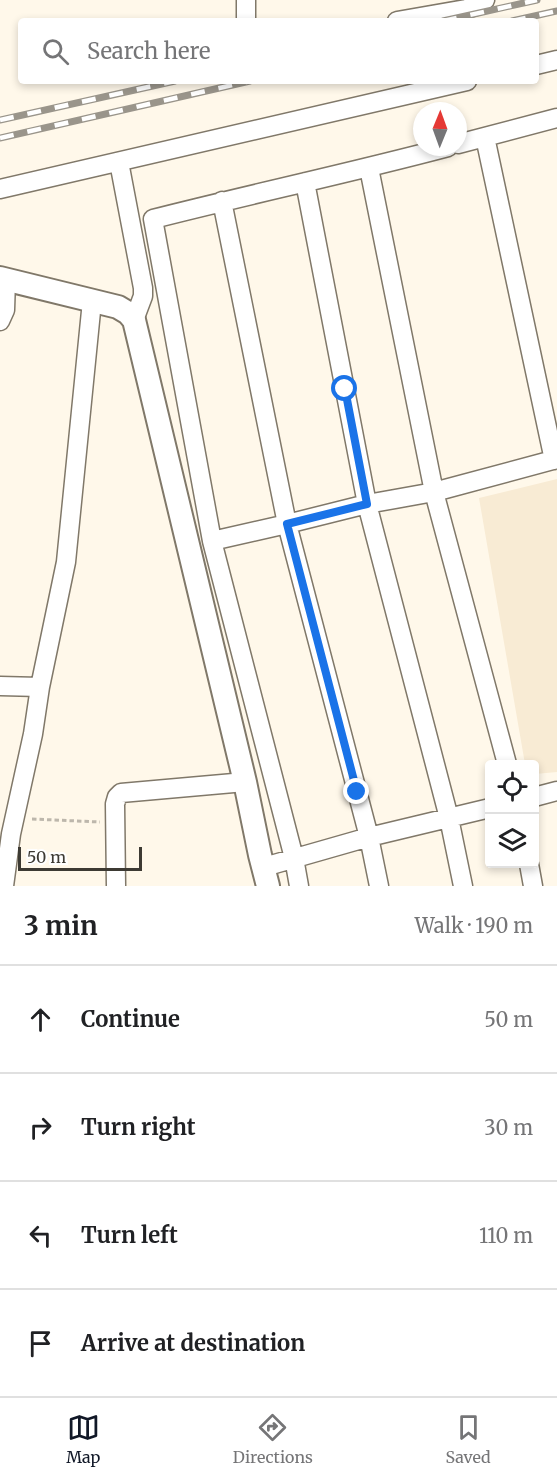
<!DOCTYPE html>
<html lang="en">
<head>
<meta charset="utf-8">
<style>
  :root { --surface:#fff; --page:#f2f2f2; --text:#202124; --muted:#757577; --line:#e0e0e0; --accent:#111827 }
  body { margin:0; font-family:Merriweather,serif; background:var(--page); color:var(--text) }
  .controls { position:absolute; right:18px; bottom:18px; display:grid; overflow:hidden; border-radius:6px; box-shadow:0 3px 9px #0003 }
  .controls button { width:54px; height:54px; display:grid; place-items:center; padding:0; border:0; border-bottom:2px solid var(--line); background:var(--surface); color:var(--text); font:30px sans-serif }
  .compass { position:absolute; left:413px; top:102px; width:54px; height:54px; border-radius:50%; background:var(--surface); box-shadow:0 3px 9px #0003; rotate:1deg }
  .scale { position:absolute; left:18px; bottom:15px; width:124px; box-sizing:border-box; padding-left:6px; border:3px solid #3d3a33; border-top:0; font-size:16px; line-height:21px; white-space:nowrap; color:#3d3a33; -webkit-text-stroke:4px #fff; paint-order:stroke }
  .stop { position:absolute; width:18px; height:18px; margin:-14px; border:4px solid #1a73e8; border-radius:50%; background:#fff }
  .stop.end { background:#1a73e8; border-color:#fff; box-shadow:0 2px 6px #0008 }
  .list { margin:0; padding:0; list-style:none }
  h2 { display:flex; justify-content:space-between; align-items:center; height:78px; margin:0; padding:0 24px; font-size:26px }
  h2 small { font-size:20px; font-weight:400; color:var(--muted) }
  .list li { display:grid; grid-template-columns:39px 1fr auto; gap:18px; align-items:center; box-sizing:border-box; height:108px; padding:0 24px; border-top:2px solid var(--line) }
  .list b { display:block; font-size:22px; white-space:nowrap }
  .list em { font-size:20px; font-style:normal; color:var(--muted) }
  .icon { flex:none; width:33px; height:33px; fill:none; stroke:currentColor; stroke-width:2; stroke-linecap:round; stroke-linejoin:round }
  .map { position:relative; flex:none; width:557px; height:886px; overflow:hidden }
  .search { position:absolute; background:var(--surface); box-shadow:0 3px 9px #0003; left:18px; right:18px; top:18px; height:66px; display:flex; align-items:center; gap:15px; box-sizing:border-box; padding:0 21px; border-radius:6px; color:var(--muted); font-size:22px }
  .sheet { height:510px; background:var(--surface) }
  nav { display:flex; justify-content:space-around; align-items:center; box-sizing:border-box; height:84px; border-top:2px solid var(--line); background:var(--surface); font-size:16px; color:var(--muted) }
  nav a { display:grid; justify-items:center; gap:3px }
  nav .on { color:var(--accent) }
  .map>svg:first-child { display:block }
  .built { fill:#f8ebd4 }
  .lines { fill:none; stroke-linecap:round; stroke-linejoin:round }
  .minor-casing { stroke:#807869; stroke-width:21 }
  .tertiary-casing { stroke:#807869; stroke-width:26 }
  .path { stroke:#bdb7ac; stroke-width:3; stroke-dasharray:4.5 3; stroke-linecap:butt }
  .minor { stroke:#fff; stroke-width:18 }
  .tertiary { stroke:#fff; stroke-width:22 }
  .rail-casing { stroke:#9a958b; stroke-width:7 }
  .rail { stroke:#fff; stroke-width:4.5; stroke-dasharray:14; stroke-linecap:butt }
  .route { stroke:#1a73e8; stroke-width:8 }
</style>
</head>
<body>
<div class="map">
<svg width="557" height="886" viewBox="0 0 557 886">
  <rect width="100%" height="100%" fill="#fff8ea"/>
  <path class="built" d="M557,479V772L535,774L534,764H525L479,498Z"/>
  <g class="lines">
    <defs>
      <path id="minor" d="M246,21V0
        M397,21L466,9L476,6L485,0
        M536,65L557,60
        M485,137L554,460
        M458,144L557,118
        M119,162L143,288V296L134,320
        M369,168L434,492L507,764
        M305,182L367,504L449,818L463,886
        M0,189L467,81
        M222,201L287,524L369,837L379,886
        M0,321L5,310L6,280
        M212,541L287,524L367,504L434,492L557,459
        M0,686L40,687
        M534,797L557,791
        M529,864L533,886
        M264,867L369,837L490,808
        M4,886L11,834L33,734L40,687L66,562L92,301
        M116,886L115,804L117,797L121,793L245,782
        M299,886L294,858L212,541L153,219C251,194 350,173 448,147"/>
      <path id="tertiary" d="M0,278L118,307L128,313L134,320L245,782L260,855L268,886"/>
    </defs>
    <use href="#minor" class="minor-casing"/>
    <use href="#tertiary" class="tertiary-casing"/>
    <path class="path" d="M32,819L100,822"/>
    <use href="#minor" class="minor"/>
    <use href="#tertiary" class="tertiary"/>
    <defs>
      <path id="rail" d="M443,21L537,0
        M512,21L557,11
        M0,120L175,81
        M0,138L250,81"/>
    </defs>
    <use href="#rail" class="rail-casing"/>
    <use href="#rail" class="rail"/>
  </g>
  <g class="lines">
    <path class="route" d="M345,389L367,504L287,524L357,792"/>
  </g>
</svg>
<div class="controls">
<button><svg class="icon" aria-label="locate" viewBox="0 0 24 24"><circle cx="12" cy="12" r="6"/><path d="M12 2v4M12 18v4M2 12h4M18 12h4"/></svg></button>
<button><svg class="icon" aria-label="layers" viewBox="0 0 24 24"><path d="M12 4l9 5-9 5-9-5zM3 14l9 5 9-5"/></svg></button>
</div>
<svg class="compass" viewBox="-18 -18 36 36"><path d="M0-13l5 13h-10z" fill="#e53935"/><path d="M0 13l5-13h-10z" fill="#757577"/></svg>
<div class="scale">50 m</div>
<div class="stop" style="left:345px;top:389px"></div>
<div class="stop end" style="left:357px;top:792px"></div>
<div class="search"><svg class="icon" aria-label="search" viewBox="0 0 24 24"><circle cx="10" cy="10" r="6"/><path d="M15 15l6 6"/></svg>Search here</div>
</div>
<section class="sheet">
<h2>3 min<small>Walk · 190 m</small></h2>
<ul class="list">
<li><svg class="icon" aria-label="ahead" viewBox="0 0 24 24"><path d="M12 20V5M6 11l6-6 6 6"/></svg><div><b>Continue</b></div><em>50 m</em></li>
<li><svg class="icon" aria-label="right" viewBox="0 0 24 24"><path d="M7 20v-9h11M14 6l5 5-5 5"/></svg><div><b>Turn right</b></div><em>30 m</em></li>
<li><svg class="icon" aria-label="left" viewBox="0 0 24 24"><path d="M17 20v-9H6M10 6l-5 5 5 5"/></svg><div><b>Turn left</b></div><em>110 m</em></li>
<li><svg class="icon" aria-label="arrive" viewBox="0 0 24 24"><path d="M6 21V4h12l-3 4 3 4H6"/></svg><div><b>Arrive at destination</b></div></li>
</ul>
</section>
<nav>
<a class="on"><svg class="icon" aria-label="map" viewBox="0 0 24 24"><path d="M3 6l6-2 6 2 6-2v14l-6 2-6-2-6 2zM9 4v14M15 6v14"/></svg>Map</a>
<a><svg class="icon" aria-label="directions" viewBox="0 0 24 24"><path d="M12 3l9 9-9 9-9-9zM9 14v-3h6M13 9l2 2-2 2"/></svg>Directions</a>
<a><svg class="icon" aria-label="saved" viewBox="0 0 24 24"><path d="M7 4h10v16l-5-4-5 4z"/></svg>Saved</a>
</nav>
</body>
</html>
